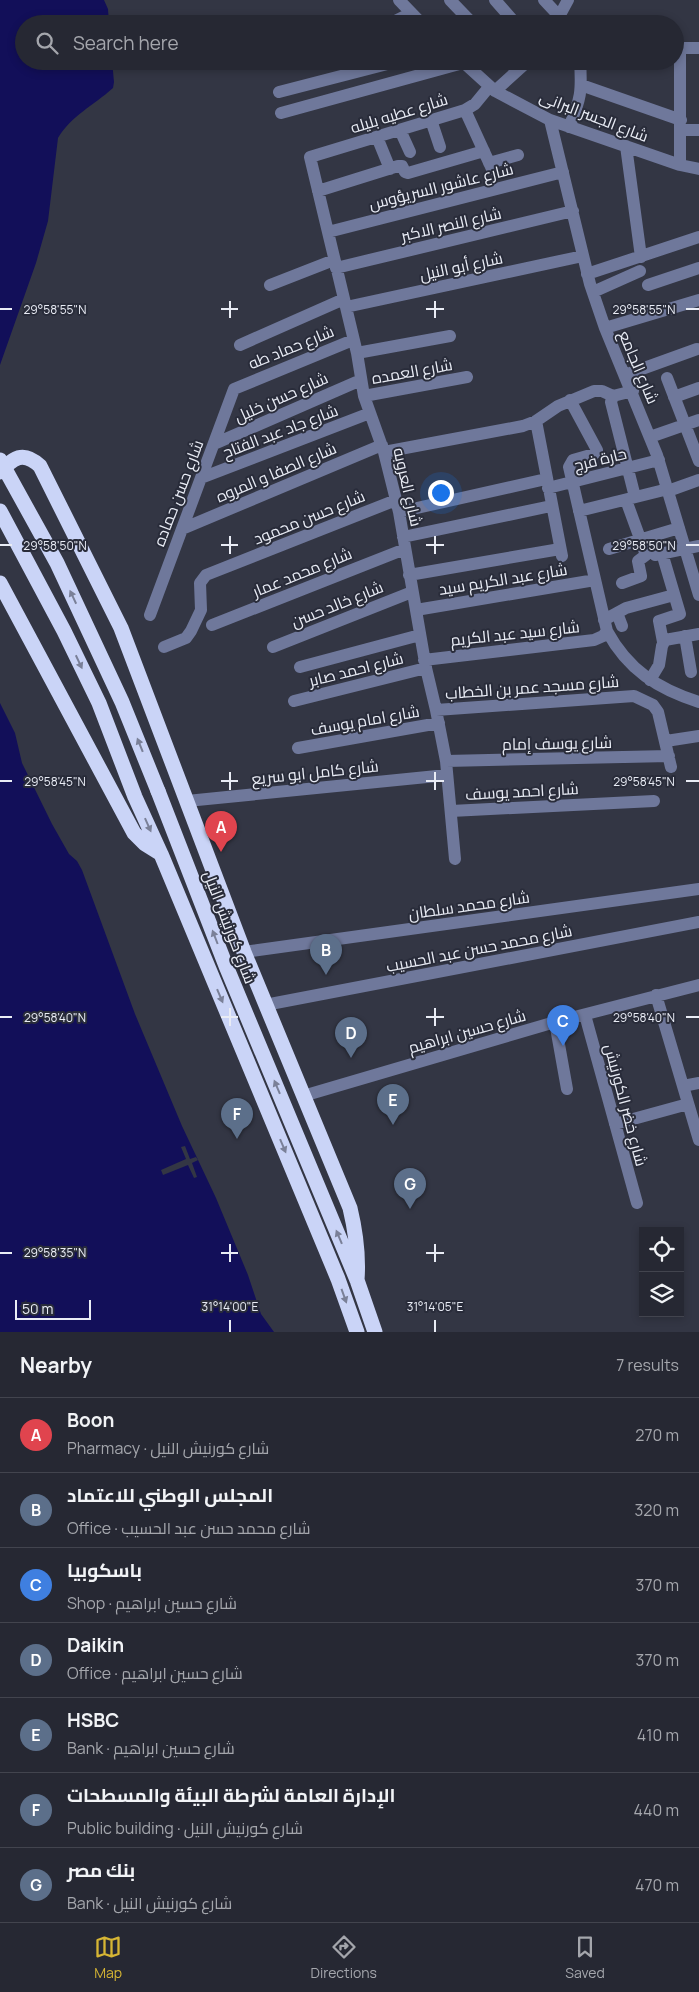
<!DOCTYPE html>
<html lang="en">
<head>
<meta charset="utf-8">
<style>
  :root { --surface:#262833; --page:#32343f; --text:#f1f3f6; --muted:#a4a6ac; --line:#42444e; --accent:#d6b534 }
  body { margin:0; font-family:Manrope,Cairo,sans-serif; background:var(--page); color:var(--text) }
  .controls { position:absolute; right:15px; bottom:15px; display:grid; overflow:hidden; border-radius:0px; box-shadow:0 2px 8px #0003 }
  .controls button { width:45px; height:45px; display:grid; place-items:center; padding:0; border:0; border-bottom:1px solid var(--line); background:var(--surface); color:var(--text); font:25px sans-serif }
  .scale { position:absolute; left:15px; bottom:12px; width:76px; box-sizing:border-box; padding-left:5px; border:2px solid #e9ecf5; border-top:0; font-size:14px; line-height:18px; white-space:nowrap; color:#e9ecf5; -webkit-text-stroke:4px #292c3a; paint-order:stroke }
  .you { position:absolute; left:440px; top:492px; width:18px; height:18px; margin:-12px; border:4px solid #fff; border-radius:50%; background:#1a73e8; box-shadow:0 0 0 8px #1a73e833 }
  .badge { display:grid; place-items:center; width:32px; height:32px; border-radius:50%; background:var(--accent); color:#fff; font-size:16px; font-weight:700 }
  .pin { position:absolute; translate:-50% -41px; filter:drop-shadow(0 1px 2px #0008) }
  .pin::after { content:''; position:absolute; top:26px; width:18px; height:15px; background:inherit; clip-path:polygon(0 0,100% 0,50% 100%) }
  .list { margin:0; padding:0; list-style:none }
  h2 { display:flex; justify-content:space-between; align-items:center; height:65px; margin:0; padding:0 20px; font-size:21px }
  h2 small { font-size:16px; font-weight:400; color:var(--muted) }
  .list li { display:grid; grid-template-columns:32px 1fr auto; gap:15px; align-items:center; box-sizing:border-box; height:75px; padding:0 20px; border-top:1px solid var(--line) }
  .list b { display:block; font-size:19px; white-space:nowrap }
  .list p { margin:0; font-size:16px; white-space:nowrap; color:var(--muted) }
  .list em { font-size:16px; font-style:normal; color:var(--muted) }
  .icon { flex:none; width:28px; height:28px; fill:none; stroke:currentColor; stroke-width:2; stroke-linecap:round; stroke-linejoin:round }
  .map { position:relative; flex:none; width:699px; height:1332px; overflow:hidden }
  .search { position:absolute; background:var(--surface); box-shadow:0 2px 8px #0003; left:15px; right:15px; top:15px; height:55px; display:flex; align-items:center; gap:12px; box-sizing:border-box; padding:0 18px; border-radius:28px; color:var(--muted); font-size:19px }
  .sheet { height:590px; background:var(--surface) }
  nav { display:flex; justify-content:space-around; align-items:center; box-sizing:border-box; height:70px; border-top:1px solid var(--line); background:var(--surface); font-size:14px; color:var(--muted) }
  nav a { display:grid; justify-items:center; gap:2px }
  nav .on { color:var(--accent) }
  .map>svg:first-child { display:block }
  .water { fill:#120f59 }
  .pier { fill:#333644 }
  .lines { fill:none; stroke-linecap:round; stroke-linejoin:round }
  .minor { stroke:#6f789b; stroke-width:12 }
  .highway { stroke:#cad4f7; stroke-width:15 }
  .highway-bridge { stroke:#cad4f7; stroke-width:15 }
  .oneway { fill:#7a8098 }
  .ticks { fill:none; stroke:#e9ecf5; stroke-width:2 }
  .labels { text-anchor:middle; stroke-width:4; stroke-linejoin:round; paint-order:stroke }
  .street-label { font-size:16px; fill:#e9ecf5; stroke:#292c3a }
  .ticks-label { font-size:12px; text-anchor:middle; fill:#e9ecf5; stroke:#292c3a; stroke-width:4; stroke-linejoin:round; paint-order:stroke }
</style>
</head>
<body>
<div class="map">
<svg width="699" height="1332" viewBox="0 0 699 1332">
  <rect width="100%" height="100%" fill="#333644"/>
  <path class="water" d="M0,0H104L108,9L109,24H24V61H112L114,82L113,88C94,105 71,116 58,138L48,221L36,263L0,365Z
    M0,703L15,733L22,763L52,824L69,854L77,861L82,870L135,1014L182,1126L216,1198L248,1275L261,1314L274,1332H0Z"/>
  <path class="pier" d="M185,1146L190,1159L196,1157L198,1160L192,1163L197,1177L194,1178L188,1165L163,1175L161,1170L186,1159L181,1147Z"/>
  <g class="lines">
    <path class="minor" d="M399,0L422,24
      M450,0L473,24
      M495,0L516,24
      M544,0L559,16
      M389,24L411,13
      M555,24L568,0
      M675,48H699
      M680,48V165
      M462,61L495,91L550,120L680,165L699,169
      M508,61L517,71
      M581,85L681,120
      M495,91L528,61
      M279,92L399,61
      M465,110L492,169
      M281,113L463,63
      M431,120L440,147
      M550,120L590,284L605,328L657,455L699,595
      M569,127C581,99 582,91 580,61
      M400,130L410,152
      M681,130H699
      M377,137L390,169
      M626,146L641,257
      M489,163L518,155
      M318,191L398,166H402L405,172L408,173L484,151
      M328,232L563,172
      M336,268L573,211
      M587,274L699,237
      M270,285L334,260
      M648,285L699,268
      M593,292L640,271
      M346,307L583,256
      M605,328L699,300
      M240,345L344,299
      M357,353L450,336
      M625,375L697,349
      M667,378L699,461
      M633,391L613,396L611,402L635,497
      M364,396L467,377
      M674,397L699,388
      M570,400L597,450L594,454L573,460L569,467L607,631C628,670 658,689 699,702
      M536,421L562,556
      M650,437L699,420
      M214,444L361,380
      M384,452L523,426L536,421L558,406L594,391H602L613,396
      M201,478L370,413
      M548,488L659,460
      M668,491L699,480
      M579,511L668,489
      M399,512L546,479
      M182,529L382,445
      M403,537L551,506
      M609,549L679,528
      M662,553L680,614L659,621L663,642
      M655,555L699,546
      M409,575L560,549
      M622,583L641,576L638,561L646,555L626,500
      M416,610L595,580
      M617,613L622,626
      M150,615L234,389L353,340
      M604,620L626,608L674,595
      M212,625L405,549
      M685,636L691,672
      M164,647L186,638L191,631L201,610L200,583L206,575L396,500
      M273,647L412,592
      M424,660L594,640L603,636L607,631
      M300,667L420,635
      M650,680L659,665L662,646L665,640L699,634
      M294,701L426,668
      M436,710L634,696L653,705L658,712L671,767
      M666,741L699,736
      M298,748L439,723
      M446,761L669,756
      M187,801L447,775
      M451,811L654,801
      M455,859L446,761L436,710L426,668L399,512L384,452L364,396L357,353L310,157L465,110L475,104L489,87
      M244,952L699,889
      M656,995L699,1140
      M265,1005L699,922
      M585,1015L637,1203
      M555,1022L567,1089
      M683,1086L699,1083
      M303,1096L555,1022L699,985
      M615,1124L688,1104"/>
    <path class="highway" d="M0,472C13,458 23,450 40,466L121,628L244,952L350,1208C356,1233 359,1254 357,1280
      M0,511L64,631L99,703L135,797L161,854L338,1279L357,1332
      M0,583L134,833L145,844L161,854
      M158,791L226,966L357,1280L375,1332"/>
    <path class="highway-bridge" d="M0,460L57,563L122,702L158,791"/>
  </g>
  <defs><path id="oneway-solid" d="M-6-.8H1V-3.2L6.5 0L1 3.2V.8H-6Z" transform="scale(1.25)"/></defs>
  <g class="oneway">
    <use href="#oneway-solid" transform="translate(73 597) rotate(-115)"/>
    <use href="#oneway-solid" transform="translate(79 662) rotate(65)"/>
    <use href="#oneway-solid" transform="translate(140 745) rotate(-112)"/>
    <use href="#oneway-solid" transform="translate(148 825) rotate(66)"/>
    <use href="#oneway-solid" transform="translate(215 937) rotate(-111)"/>
    <use href="#oneway-solid" transform="translate(220 996) rotate(67)"/>
    <use href="#oneway-solid" transform="translate(277 1087) rotate(-113)"/>
    <use href="#oneway-solid" transform="translate(283 1146) rotate(67)"/>
    <use href="#oneway-solid" transform="translate(339 1237) rotate(-113)"/>
    <use href="#oneway-solid" transform="translate(344 1296) rotate(70)"/>
  </g>
  <path class="ticks" d="M230,301V318M435,301V318M0,309H12M221,309H238M426,309H444M686,309H699M230,536V554M435,536V554M0,545H12M221,545H238M426,545H444M686,545H699M230,772V790M435,772V790M0,781H12M221,781H238M426,781H444M686,781H699M230,1008V1026M435,1008V1026M0,1017H12M221,1017H238M426,1017H444M686,1017H699M230,1244V1262M435,1244V1262M0,1253H12M221,1253H238M426,1253H444M230,1320V1332M435,1320V1332"/>
  <g class="labels">
    <g class="street-label">
      <text transform="translate(399 113) rotate(-17)" y="6">شارع عطيه بليله</text>
      <text transform="translate(594 116) rotate(21)" y="6">شارع الجسر البرانى</text>
      <text transform="translate(441 186) rotate(-14)" y="6">شارع عاشور السريؤوس</text>
      <text transform="translate(451 224) rotate(-13)" y="6">شارع النصر الاكبر</text>
      <text transform="translate(461 266) rotate(-12)" y="6">شارع أبو النيل</text>
      <text transform="translate(291 347) rotate(-22)" y="6">شارع حماد طه</text>
      <text transform="translate(639 367) rotate(67)" y="6">شارع الجامع</text>
      <text transform="translate(412 371) rotate(-10)" y="6">شارع العمده</text>
      <text transform="translate(281 397) rotate(-24)" y="6">شارع حسن خليل</text>
      <text transform="translate(280 431) rotate(-21)" y="6">شارع جاد عبد الفتاح</text>
      <text transform="translate(600 459) rotate(-14)" y="6">حارة فرج</text>
      <text transform="translate(276 472) rotate(-23)" y="6">شارع الصفا و المروه</text>
      <text transform="translate(408 487) rotate(77)" y="6">شارع العروبه</text>
      <text transform="translate(178 493) rotate(-69)" y="6">شارع حسن حماده</text>
      <text transform="translate(309 517) rotate(-22)" y="6">شارع حسن محمود</text>
      <text transform="translate(302 572) rotate(-22)" y="6">شارع محمد عمار</text>
      <text transform="translate(503 579) rotate(-9)" y="6">شارع عبد الكريم سيد</text>
      <text transform="translate(337 604) rotate(-22)" y="6">شارع خالد حسن</text>
      <text transform="translate(515 633) rotate(-6)" y="6">شارع سيد عبد الكريم</text>
      <text transform="translate(356 669) rotate(-14)" y="6">شارع احمد صابر</text>
      <text transform="translate(532 687) rotate(-4)" y="6">شارع مسجد عمر بن الخطاب</text>
      <text transform="translate(365 720) rotate(-10)" y="6">شارع امام يوسف</text>
      <text transform="translate(557 743) rotate(-1)" y="6">شارع يوسف إمام</text>
      <text transform="translate(315 772) rotate(-6)" y="6">شارع كامل ابو سريع</text>
      <text transform="translate(522 791) rotate(-3)" y="6">شارع احمد يوسف</text>
      <text transform="translate(469 905) rotate(-8)" y="6">شارع محمد سلطان</text>
      <text transform="translate(230 927) rotate(69)" y="6">شارع كورنيش النيل</text>
      <text transform="translate(479 948) rotate(-11)" y="6">شارع محمد حسن عبد الحسيب</text>
      <text transform="translate(467 1031) rotate(-16)" y="6">شارع حسين ابراهيم</text>
      <text transform="translate(626 1105) rotate(75)" y="6">شارع خضر الكورنيش</text>
    </g>
  </g>
  <g class="ticks-label">
    <text x="55" y="314">29°58'55"N</text>
    <text x="644" y="314">29°58'55"N</text>
    <text x="55" y="550">29°58'50"N</text>
    <text x="644" y="550">29°58'50"N</text>
    <text x="55" y="786">29°58'45"N</text>
    <text x="644" y="786">29°58'45"N</text>
    <text x="55" y="1022">29°58'40"N</text>
    <text x="644" y="1022">29°58'40"N</text>
    <text x="55" y="1257">29°58'35"N</text>
    <text x="230" y="1311">31°14'00"E</text>
    <text x="435" y="1311">31°14'05"E</text>
  </g>
</svg>
<div class="controls">
<button><svg class="icon" aria-label="locate" viewBox="0 0 24 24"><circle cx="12" cy="12" r="6"/><path d="M12 2v4M12 18v4M2 12h4M18 12h4"/></svg></button>
<button><svg class="icon" aria-label="layers" viewBox="0 0 24 24"><path d="M12 4l9 5-9 5-9-5zM3 14l9 5 9-5"/></svg></button>
</div>
<div class="scale">50 m</div>
<div class="you"></div>
<div class="pin badge" style="left:221px;top:852px;background:#e0444e">A</div>
<div class="pin badge" style="left:326px;top:975px;background:#5c6f8a">B</div>
<div class="pin badge" style="left:563px;top:1046px;background:#3f7fe0">C</div>
<div class="pin badge" style="left:351px;top:1058px;background:#5c6f8a">D</div>
<div class="pin badge" style="left:393px;top:1125px;background:#5c6f8a">E</div>
<div class="pin badge" style="left:237px;top:1139px;background:#5c6f8a">F</div>
<div class="pin badge" style="left:410px;top:1209px;background:#5c6f8a">G</div>
<div class="search"><svg class="icon" aria-label="search" viewBox="0 0 24 24"><circle cx="10" cy="10" r="6"/><path d="M15 15l6 6"/></svg>Search here</div>
</div>
<section class="sheet">
<h2>Nearby<small>7 results</small></h2>
<ul class="list">
<li><span class="badge" style="background:#e0444e">A</span><div><b>Boon</b><p>Pharmacy · شارع كورنيش النيل</p></div><em>270 m</em></li>
<li><span class="badge" style="background:#5c6f8a">B</span><div><b>المجلس الوطني للاعتماد</b><p>Office · شارع محمد حسن عبد الحسيب</p></div><em>320 m</em></li>
<li><span class="badge" style="background:#3f7fe0">C</span><div><b>باسكوبيا</b><p>Shop · شارع حسين ابراهيم</p></div><em>370 m</em></li>
<li><span class="badge" style="background:#5c6f8a">D</span><div><b>Daikin</b><p>Office · شارع حسين ابراهيم</p></div><em>370 m</em></li>
<li><span class="badge" style="background:#5c6f8a">E</span><div><b>HSBC</b><p>Bank · شارع حسين ابراهيم</p></div><em>410 m</em></li>
<li><span class="badge" style="background:#5c6f8a">F</span><div><b>الإدارة العامة لشرطة البيئة والمسطحات</b><p>Public building · شارع كورنيش النيل</p></div><em>440 m</em></li>
<li><span class="badge" style="background:#5c6f8a">G</span><div><b>بنك مصر</b><p>Bank · شارع كورنيش النيل</p></div><em>470 m</em></li>
</ul>
</section>
<nav>
<a class="on"><svg class="icon" aria-label="map" viewBox="0 0 24 24"><path d="M3 6l6-2 6 2 6-2v14l-6 2-6-2-6 2zM9 4v14M15 6v14"/></svg>Map</a>
<a><svg class="icon" aria-label="directions" viewBox="0 0 24 24"><path d="M12 3l9 9-9 9-9-9zM9 14v-3h6M13 9l2 2-2 2"/></svg>Directions</a>
<a><svg class="icon" aria-label="saved" viewBox="0 0 24 24"><path d="M7 4h10v16l-5-4-5 4z"/></svg>Saved</a>
</nav>
</body>
</html>
